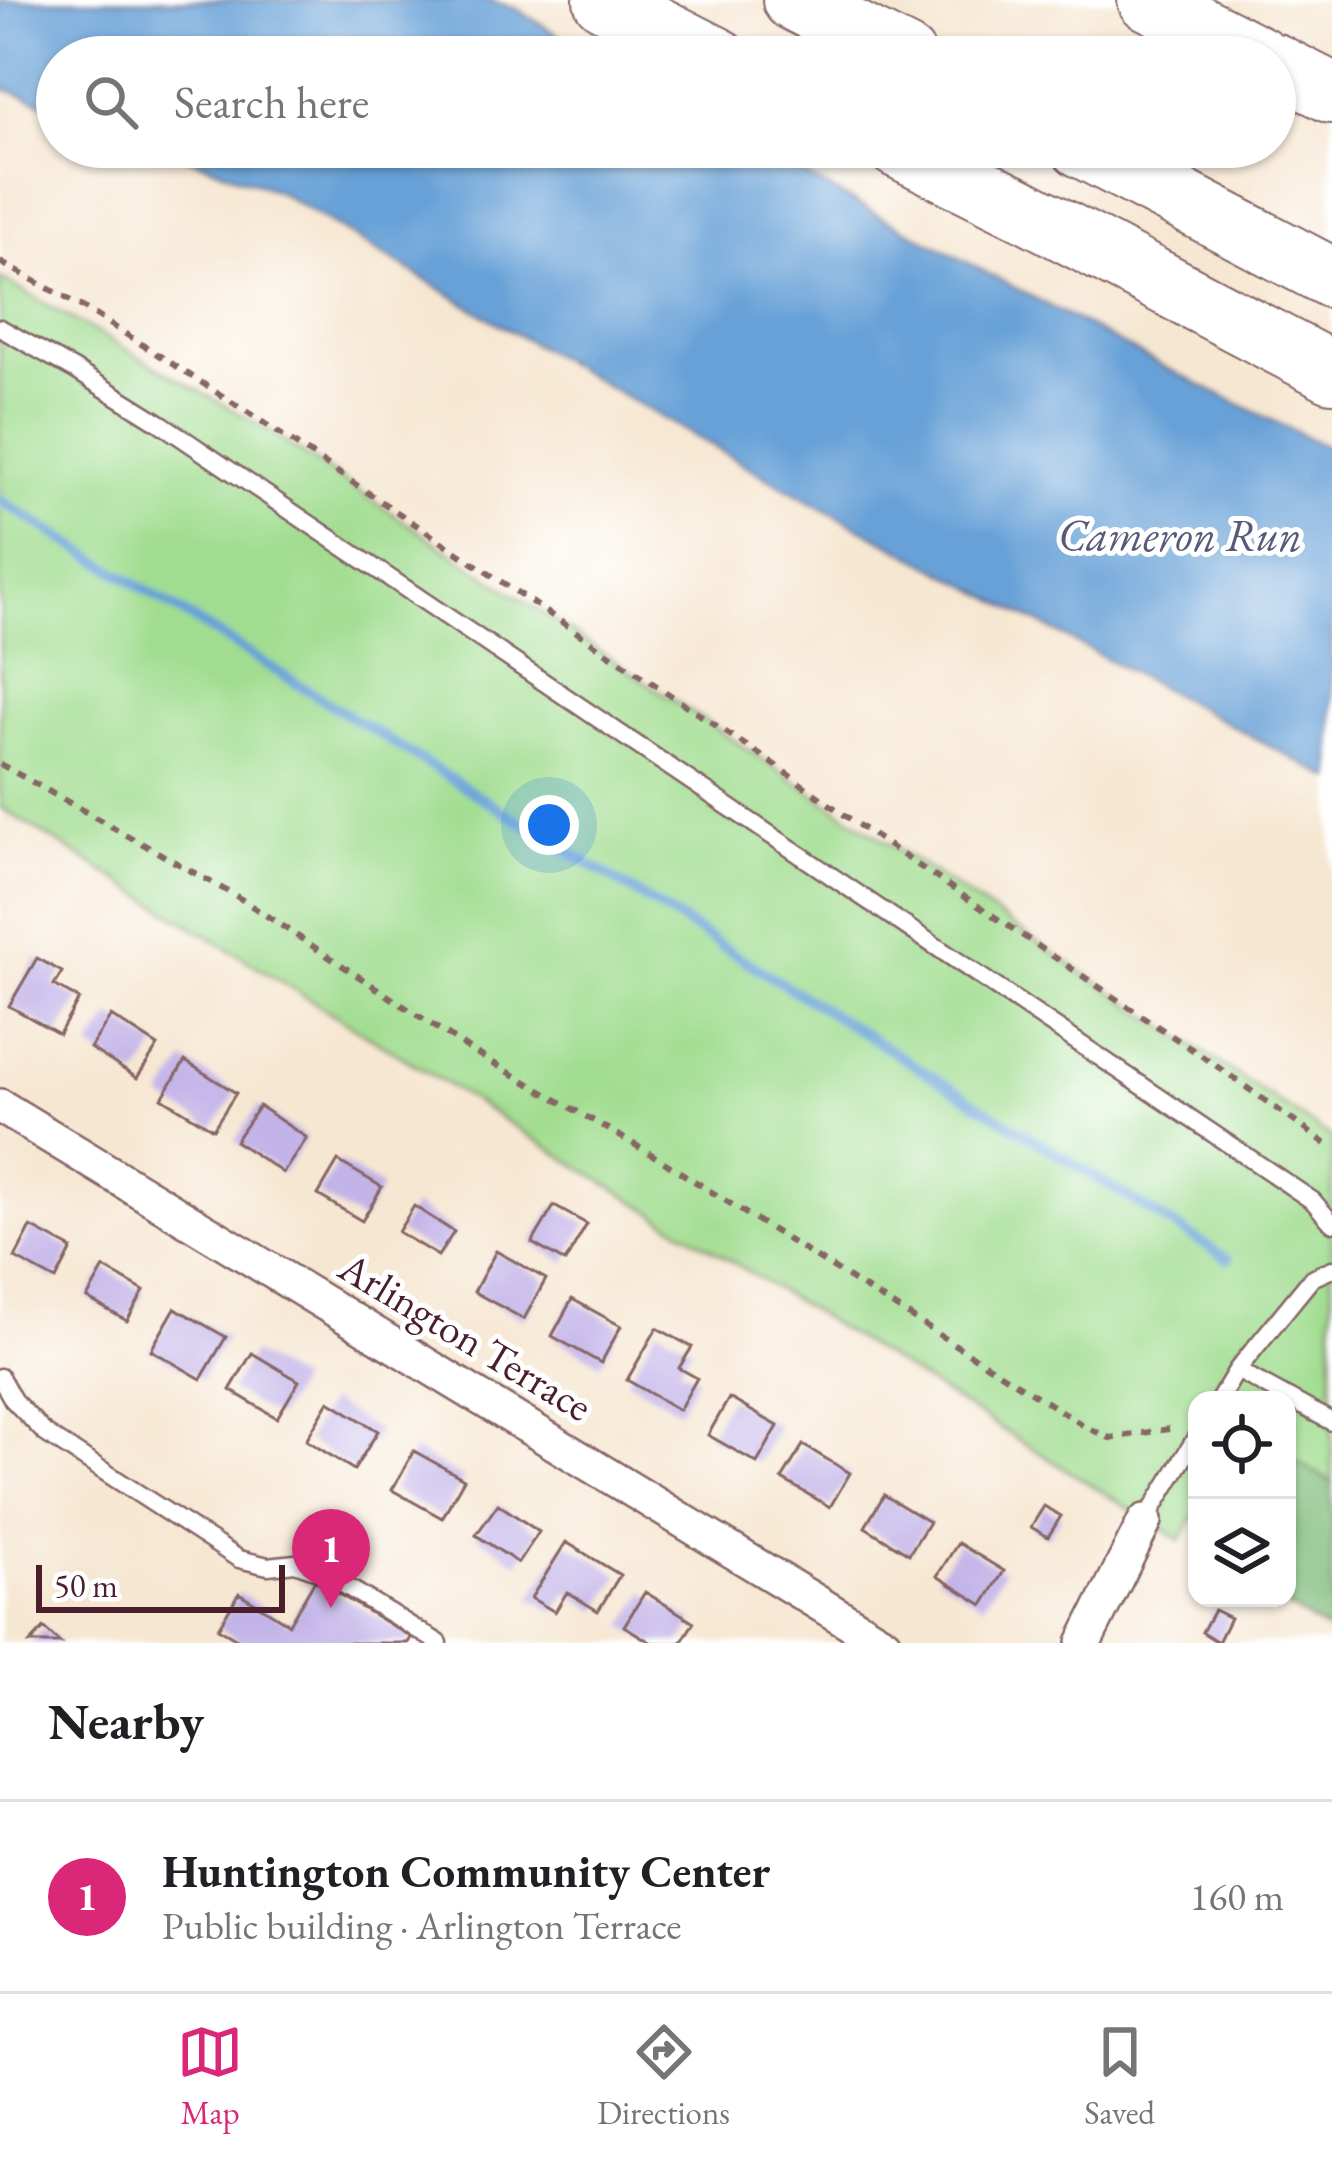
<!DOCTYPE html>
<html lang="en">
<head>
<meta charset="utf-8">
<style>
  :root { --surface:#fff; --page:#f2f2f2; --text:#202124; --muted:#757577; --line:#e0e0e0; --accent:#db2777 }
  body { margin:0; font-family:"EB Garamond",serif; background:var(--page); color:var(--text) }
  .controls { position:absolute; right:36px; bottom:36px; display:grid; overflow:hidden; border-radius:24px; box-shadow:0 3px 9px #0004 }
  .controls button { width:108px; height:108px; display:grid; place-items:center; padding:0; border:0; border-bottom:3px solid var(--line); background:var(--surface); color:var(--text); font:60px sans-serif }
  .scale { position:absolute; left:36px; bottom:30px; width:249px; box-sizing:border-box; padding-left:12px; border:6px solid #4a1f2b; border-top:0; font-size:33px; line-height:42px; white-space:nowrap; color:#4a1f2b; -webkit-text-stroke:9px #fff; paint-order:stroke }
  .you { position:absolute; left:549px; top:825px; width:42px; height:42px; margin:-30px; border:9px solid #fff; border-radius:50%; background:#1a73e8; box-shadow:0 0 0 18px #1a73e833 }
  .badge { display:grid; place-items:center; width:78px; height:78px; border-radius:50%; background:var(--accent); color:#fff; font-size:39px; font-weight:700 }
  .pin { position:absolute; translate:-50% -99px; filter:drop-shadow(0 3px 6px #0008) }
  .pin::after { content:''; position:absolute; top:63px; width:42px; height:36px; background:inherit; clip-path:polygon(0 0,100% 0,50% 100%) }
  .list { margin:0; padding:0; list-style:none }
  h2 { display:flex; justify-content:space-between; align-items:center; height:156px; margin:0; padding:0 48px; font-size:51px }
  h2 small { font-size:39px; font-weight:400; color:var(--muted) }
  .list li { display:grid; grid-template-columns:78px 1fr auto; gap:36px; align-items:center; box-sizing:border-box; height:192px; padding:0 48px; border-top:3px solid var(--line) }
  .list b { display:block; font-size:45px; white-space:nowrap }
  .list p { margin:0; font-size:39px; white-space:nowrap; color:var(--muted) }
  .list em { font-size:39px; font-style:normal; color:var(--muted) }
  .icon { flex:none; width:66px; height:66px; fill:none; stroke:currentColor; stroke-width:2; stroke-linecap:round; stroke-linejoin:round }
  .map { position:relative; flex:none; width:1332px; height:1643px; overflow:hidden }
  .search { position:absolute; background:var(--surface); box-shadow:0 3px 9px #0004; left:36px; right:36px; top:36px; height:132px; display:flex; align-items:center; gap:30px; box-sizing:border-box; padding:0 42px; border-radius:66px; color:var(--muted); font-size:45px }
  .sheet { height:348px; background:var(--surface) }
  nav { display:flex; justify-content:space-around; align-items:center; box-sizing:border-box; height:168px; border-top:3px solid var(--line); background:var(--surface); font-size:33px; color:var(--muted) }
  nav a { display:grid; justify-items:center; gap:6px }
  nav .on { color:var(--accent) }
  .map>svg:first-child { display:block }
  .green { fill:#a1dd90; stroke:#767e5e; stroke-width:3 }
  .forest { fill:#80bc7a; stroke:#656e52; stroke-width:3 }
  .water { fill:#67a1d7; stroke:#586081; stroke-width:3 }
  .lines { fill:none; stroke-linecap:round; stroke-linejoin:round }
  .stream { stroke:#67a1d7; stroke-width:10 }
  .building { fill:#c2b3e8 }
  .lane-casing { stroke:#866565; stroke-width:21 }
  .street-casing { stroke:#866565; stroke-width:38 }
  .highway-casing { stroke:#866565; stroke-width:64 }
  .path { stroke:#866565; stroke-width:6; stroke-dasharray:9 9; stroke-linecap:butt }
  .lane { stroke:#fff; stroke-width:16 }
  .street { stroke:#fff; stroke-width:33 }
  .highway { stroke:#fff; stroke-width:60 }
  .labels { text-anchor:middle; stroke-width:10; stroke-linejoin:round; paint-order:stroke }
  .street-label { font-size:42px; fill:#4a1f2b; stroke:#fff }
  .water-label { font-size:45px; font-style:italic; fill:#575a78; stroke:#fff }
</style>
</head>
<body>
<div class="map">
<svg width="1332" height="1643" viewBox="0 0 1332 1643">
  <rect width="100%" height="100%" fill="#fff"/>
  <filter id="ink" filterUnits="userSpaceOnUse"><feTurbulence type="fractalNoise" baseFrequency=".00833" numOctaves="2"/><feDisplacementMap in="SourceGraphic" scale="24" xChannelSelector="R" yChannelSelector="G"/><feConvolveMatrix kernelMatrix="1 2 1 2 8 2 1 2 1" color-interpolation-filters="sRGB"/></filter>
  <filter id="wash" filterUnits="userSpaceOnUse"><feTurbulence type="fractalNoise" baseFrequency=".004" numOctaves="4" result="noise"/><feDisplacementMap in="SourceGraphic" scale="48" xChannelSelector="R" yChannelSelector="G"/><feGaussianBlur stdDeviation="2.7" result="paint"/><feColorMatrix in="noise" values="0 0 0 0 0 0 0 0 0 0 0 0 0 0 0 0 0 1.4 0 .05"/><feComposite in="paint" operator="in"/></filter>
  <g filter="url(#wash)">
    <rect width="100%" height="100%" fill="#f6e7d2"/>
    <path class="green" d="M0,278L258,424L1332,1138V1482L1287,1456V1400H1197V1513L1180,1540L0,807Z"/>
    <path class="forest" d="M1287,1456L1332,1482V1634L1273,1598H1287Z"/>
    <path class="water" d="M0,0H487L515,8L593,57H57V108L0,87Z
      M160,147H751L1162,366L1332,450V779L802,497L531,343L277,191Z"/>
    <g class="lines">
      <path class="stream" d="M0,500L1228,1259"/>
    </g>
    <g id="blocks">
      <path class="building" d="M37,958L62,972L54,985L79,999L59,1034L9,1006Z
        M111,1016L158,1046L137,1078L90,1048Z
        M185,1061L236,1093L213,1129L162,1098Z
        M259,1106L307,1138L283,1173L235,1141Z
        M338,1161L382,1187L362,1221L318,1195Z
        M414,1206L454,1232L438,1256L398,1232Z
        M554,1206L587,1224L565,1262L532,1243Z
        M31,1227L72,1249L56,1280L15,1258Z
        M496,1251L546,1279L524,1319L474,1292Z
        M104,1268L144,1291L127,1321L87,1298Z
        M572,1299L621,1326L601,1363L552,1336Z
        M175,1308L226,1337L201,1379L151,1350Z
        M657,1328L692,1347L679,1368L697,1378L679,1410L627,1380Z
        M252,1353L299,1381L277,1418L230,1390Z
        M729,1398L778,1426L757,1463L708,1435Z
        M329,1401L378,1431L354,1470L306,1440Z
        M803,1445L850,1473L830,1507L782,1479Z
        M414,1451L464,1479L442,1518L392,1490Z
        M884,1495L929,1522L909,1554L865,1527Z
        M498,1504L539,1532L518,1563L476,1535Z
        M1044,1506L1061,1516L1048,1537L1031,1527Z
        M566,1542L620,1575L598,1611L567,1592L555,1612L531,1598Z
        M958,1543L1004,1571L983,1605L937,1576Z
        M315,1580L411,1637L408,1643H244L218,1628L239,1593L289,1624Z
        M645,1592L694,1622L681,1643H652L624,1626Z
        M1214,1610L1230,1618L1218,1642L1202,1632Z
        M44,1628L60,1643H30Z"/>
    </g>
  </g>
  <g filter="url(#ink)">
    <use href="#blocks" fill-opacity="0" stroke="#866565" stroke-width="3"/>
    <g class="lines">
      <defs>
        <path id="lane" d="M0,328L75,370L160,423L1313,1201L1332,1223
          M1237,1370L1332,1422
          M0,1377L13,1400L45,1433L239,1559L268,1566L295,1563L328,1575L439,1643
          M1219,1400L1237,1370L1312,1278L1332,1269
          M1145,1521L1197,1436"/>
        <path id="street" d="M0,1106L884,1643
          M1084,1643L1145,1521"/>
        <path id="highway" d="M604,0L716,57
          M793,0L906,57
          M1148,0L1260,57
          M1275,64L1332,93
          M897,147L1024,210L1332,372
          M1081,147L1332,278"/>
      </defs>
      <use href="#lane" class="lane-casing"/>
      <use href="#street" class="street-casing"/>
      <use href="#highway" class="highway-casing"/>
      <path class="path" d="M0,262L88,310L249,413L775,765L864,829L1215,1065L1332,1148
        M0,764L241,899L469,1049L656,1157L1086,1427L1110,1438L1176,1428"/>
      <use href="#lane" class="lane"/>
      <use href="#street" class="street"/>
      <use href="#highway" class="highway"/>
    </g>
  </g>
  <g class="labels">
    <g class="street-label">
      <text transform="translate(466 1336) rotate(31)" y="15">Arlington Terrace</text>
    </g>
    <g class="water-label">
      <text x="1180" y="551">Cameron Run</text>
    </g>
  </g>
</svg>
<div class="controls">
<button><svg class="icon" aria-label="locate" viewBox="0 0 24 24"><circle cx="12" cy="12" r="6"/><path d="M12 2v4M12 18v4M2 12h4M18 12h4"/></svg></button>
<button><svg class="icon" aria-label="layers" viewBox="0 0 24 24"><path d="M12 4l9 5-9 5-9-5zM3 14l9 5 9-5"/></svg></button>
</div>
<div class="scale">50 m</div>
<div class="you"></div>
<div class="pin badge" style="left:331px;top:1608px">1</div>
<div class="search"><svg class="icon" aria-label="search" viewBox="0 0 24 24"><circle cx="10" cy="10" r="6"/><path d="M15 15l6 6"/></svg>Search here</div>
</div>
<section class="sheet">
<h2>Nearby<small></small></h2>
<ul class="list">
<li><span class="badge">1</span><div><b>Huntington Community Center</b><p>Public building · Arlington Terrace</p></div><em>160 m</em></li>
</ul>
</section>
<nav>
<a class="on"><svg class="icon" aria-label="map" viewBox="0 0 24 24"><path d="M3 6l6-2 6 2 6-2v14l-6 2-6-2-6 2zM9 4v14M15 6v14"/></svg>Map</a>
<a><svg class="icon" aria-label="directions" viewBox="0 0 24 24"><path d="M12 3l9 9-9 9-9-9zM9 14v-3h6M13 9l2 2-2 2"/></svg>Directions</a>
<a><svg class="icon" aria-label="saved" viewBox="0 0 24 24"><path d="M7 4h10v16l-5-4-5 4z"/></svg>Saved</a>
</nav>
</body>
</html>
